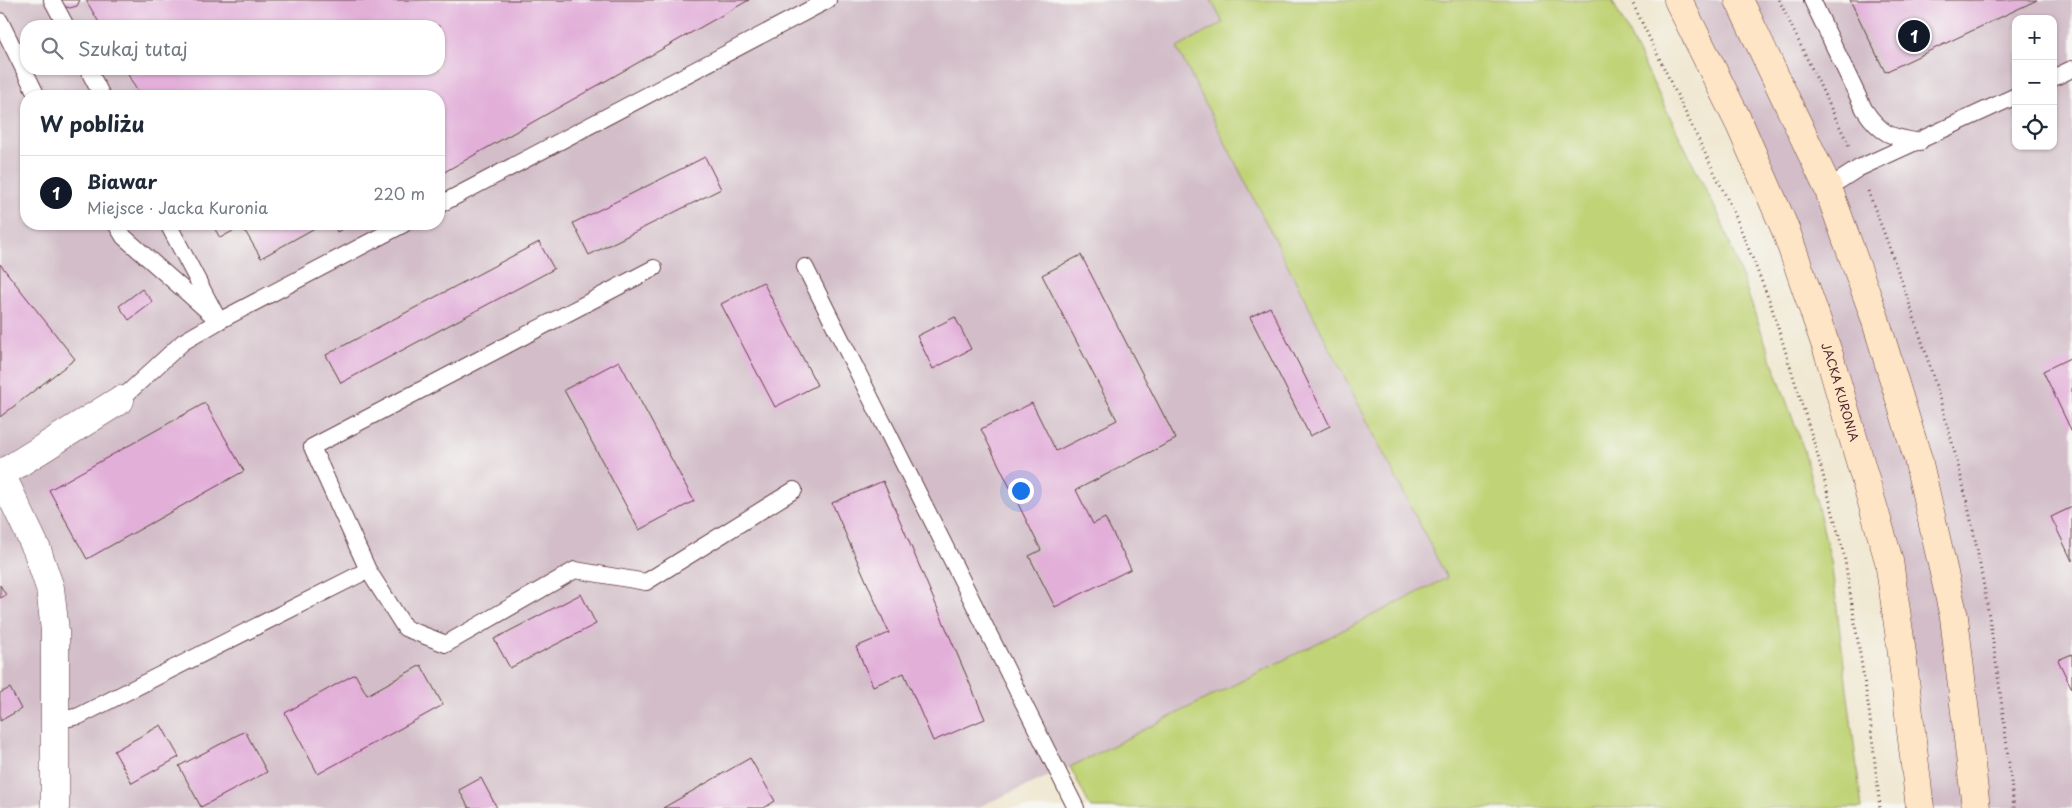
<!DOCTYPE html>
<html lang="pl">
<head>
<meta charset="utf-8">
<style>
  :root { --surface:#fff; --page:#f6f6f7; --text:#1f2937; --muted:#747a83; --line:#e0e1e3; --accent:#111827 }
  body { margin:0; font-family:"Playpen Sans",sans-serif; background:var(--page); color:var(--text) }
  .controls { position:absolute; right:15px; top:15px; display:grid; overflow:hidden; border-radius:10px; box-shadow:0 1px 4px #0004 }
  .controls button { width:45px; height:45px; display:grid; place-items:center; padding:0; border:0; border-bottom:1px solid var(--line); background:var(--surface); color:var(--text); font:25px sans-serif }
  .you { position:absolute; left:1020px; top:490px; width:18px; height:18px; margin:-12px; border:4px solid #fff; border-radius:50%; background:#1a73e8; box-shadow:0 0 0 8px #1a73e833 }
  .badge { display:grid; place-items:center; width:32px; height:32px; border-radius:50%; background:var(--accent); color:#fff; font-size:16px; font-weight:700 }
  .pin { position:absolute; translate:-50% -50%; border:2px solid #fff; box-shadow:0 1px 5px #0006 }
  .list { margin:0; padding:0; list-style:none }
  h2 { display:flex; justify-content:space-between; align-items:center; height:65px; margin:0; padding:0 20px; font-size:21px }
  h2 small { font-size:16px; font-weight:400; color:var(--muted) }
  .list li { display:grid; grid-template-columns:32px 1fr auto; gap:15px; align-items:center; box-sizing:border-box; height:75px; padding:0 20px; border-top:1px solid var(--line) }
  .list b { display:block; font-size:19px; white-space:nowrap }
  .list p { margin:0; font-size:16px; white-space:nowrap; color:var(--muted) }
  .list em { font-size:16px; font-style:normal; color:var(--muted) }
  .icon { flex:none; width:28px; height:28px; fill:none; stroke:currentColor; stroke-width:2; stroke-linecap:round; stroke-linejoin:round }
  .map { position:relative; flex:none; width:2072px; height:808px; overflow:hidden }
  .search { position:absolute; background:var(--surface); box-shadow:0 1px 4px #0004; left:20px; top:20px; width:425px; height:55px; display:flex; align-items:center; gap:12px; box-sizing:border-box; padding:0 18px; border-radius:20px; color:var(--muted); font-size:19px }
  .panel { position:absolute; background:var(--surface); box-shadow:0 1px 4px #0004; left:20px; top:90px; width:425px; height:140px; border-radius:20px }
  .map>svg:first-child { display:block }
  .industrial { fill:#d2bdc8; fill-rule:evenodd }
  .green { fill:#c0d376; stroke:#857950 }
  .building { fill:#e2afd9 }
  .lines { fill:none; stroke-linecap:round; stroke-linejoin:round }
  .lane-casing { stroke:#633d44; stroke-width:18 }
  .street-casing { stroke:#633d44; stroke-width:29 }
  .secondary-casing { stroke:#633d44; stroke-width:29 }
  .path { stroke:#633d44; stroke-width:3; stroke-dasharray:1 4; stroke-linecap:butt }
  .lane { stroke:#fff; stroke-width:16 }
  .street { stroke:#fff; stroke-width:28 }
  .secondary { stroke:#fee5c5; stroke-width:28 }
  .labels { text-anchor:middle; stroke-width:5; stroke-linejoin:round; paint-order:stroke }
  .street-label { font-size:12px; fill:#4a1f2b; stroke:#f6f6f2 }
</style>
</head>
<body>
<div class="map">
<svg width="2072" height="808" viewBox="0 0 2072 808">
  <rect width="100%" height="100%" fill="#f6f6f2"/>
  <filter id="ink" filterUnits="userSpaceOnUse"><feTurbulence type="fractalNoise" baseFrequency=".02" numOctaves="2"/><feDisplacementMap in="SourceGraphic" scale="10" xChannelSelector="R" yChannelSelector="G"/><feConvolveMatrix kernelMatrix="1 2 1 2 8 2 1 2 1" color-interpolation-filters="sRGB"/></filter>
  <filter id="wash" filterUnits="userSpaceOnUse"><feTurbulence type="fractalNoise" baseFrequency=".0096" numOctaves="4" result="noise"/><feDisplacementMap in="SourceGraphic" scale="20" xChannelSelector="R" yChannelSelector="G"/><feGaussianBlur stdDeviation="1.12" result="paint"/><feColorMatrix in="noise" values="0 0 0 0 0 0 0 0 0 0 0 0 0 0 0 0 0 1.4 0 .05"/><feComposite in="paint" operator="in"/></filter>
  <g filter="url(#wash)">
    <rect width="100%" height="100%" fill="#f0e8d2"/>
    <path class="industrial" d="M0,0H1211L1223,23L1177,48L1447,578L1070,767L976,808H0ZM26,26H439V69H26ZM26,96H439V224H26Z
      M1685,0H2072V808H1926L1869,473ZM2016,19H2053V146H2016Z"/>
    <path class="green" d="M1211,0H1612L1722,222L1804,450L1831,561L1862,808H1091L1070,767L1447,578L1177,48L1223,23Z"/>
    <g id="blocks">
      <path class="building" d="M60,0H80L77,6L70,8L63,6Z
        M86,0H749L439,175V96H140L125,69H439V26H101Z
        M1850,0H2037L1885,72Z
        M705,157L721,189L589,255L573,223Z
        M212,224H322L261,258L242,226L220,238Z
        M333,224H352L337,232Z
        M539,242L554,269L341,383L326,355Z
        M1081,255L1176,439L1076,490L1093,524L1105,518L1131,569L1055,607L1029,556L1041,550L981,429L1032,403L1056,451L1117,420L1042,275Z
        M0,264L75,359L0,417Z
        M763,282L817,385L775,407L721,304Z
        M142,289L153,302L129,320L119,306Z
        M1270,307L1330,426L1310,436L1250,317Z
        M955,317L971,349L933,369L917,336Z
        M2072,357V432L2043,371Z
        M619,361L694,501L639,530L564,390Z
        M205,403L244,471L87,559L49,490Z
        M883,481L985,719L933,741L904,673L873,686L856,647L889,633L832,503Z
        M2072,507V561L2051,517Z
        M0,585L6,595L0,598Z
        M581,594L596,624L510,668L494,639Z
        M2072,654V689L2058,660Z
        M421,665L443,705L318,774L285,713L355,674L367,695Z
        M10,688L21,709L0,721V693Z
        M161,725L179,757L132,783L114,751Z
        M245,731L267,772L201,807L179,766Z
        M750,758L775,801L764,808H663Z
        M481,778L497,808H469L459,790Z"/>
    </g>
  </g>
  <g filter="url(#ink)">
    <use href="#blocks" fill-opacity="0" stroke="#633d44" stroke-width="1"/>
    <g class="lines">
      <defs>
        <path id="lane" d="M52,0L66,26
          M1812,0L1864,109C1881,135 1891,137 1920,142
          M0,21L37,96
          M88,69L102,96
          M2053,78L2072,69
          M1828,188L1859,168L2016,96
          M439,205L828,0
          M116,224L124,237L219,321L183,342L120,400
          M168,224L219,321L404,224
          M805,267L1076,808
          M654,268L312,447L368,570L405,628L446,644L575,570L646,582L794,490
          M56,721L79,716L368,570"/>
        <path id="street" d="M1,474L37,550L50,588L55,631V808
          M0,475L120,400"/>
        <g id="secondary">
          <path id="s1" d="M1678,0L1740,125L1786,231L1829,355L1889,561L1901,646L1920,808"/>
          <path d="M1739,0L1828,188L1874,315L1918,459L1954,617L1976,808"/>
        </g>
      </defs>
      <use href="#lane" class="lane-casing"/>
      <use href="#street" class="street-casing"/>
      <use href="#secondary" class="secondary-casing"/>
      <path class="path" d="M1631,0L1735,215L1770,302L1817,452L1844,555L1869,710L1880,808
        M1779,0L1849,146
        M1868,191C1902,278 1932,366 1956,457C1986,572 2001,690 2014,808"/>
      <use href="#lane" class="lane"/>
      <use href="#street" class="street"/>
      <use href="#secondary" class="secondary"/>
    </g>
  </g>
  <g class="labels">
    <g class="street-label">
      <text dy="4" stroke="none"><textPath href="#s1" startOffset="425">JACKA KURONIA</textPath></text>
    </g>
  </g>
</svg>
<div class="controls">
<button>+</button>
<button>−</button>
<button><svg class="icon" aria-label="locate" viewBox="0 0 24 24"><circle cx="12" cy="12" r="6"/><path d="M12 2v4M12 18v4M2 12h4M18 12h4"/></svg></button>
</div>
<div class="you"></div>
<div class="pin badge" style="left:1914px;top:36px">1</div>
<div class="search"><svg class="icon" aria-label="search" viewBox="0 0 24 24"><circle cx="10" cy="10" r="6"/><path d="M15 15l6 6"/></svg>Szukaj tutaj</div>
<section class="panel">
<h2>W pobliżu<small></small></h2>
<ul class="list">
<li><span class="badge">1</span><div><b>Biawar</b><p>Miejsce · Jacka Kuronia</p></div><em>220 m</em></li>
</ul>
</section>
</div>
</body>
</html>
